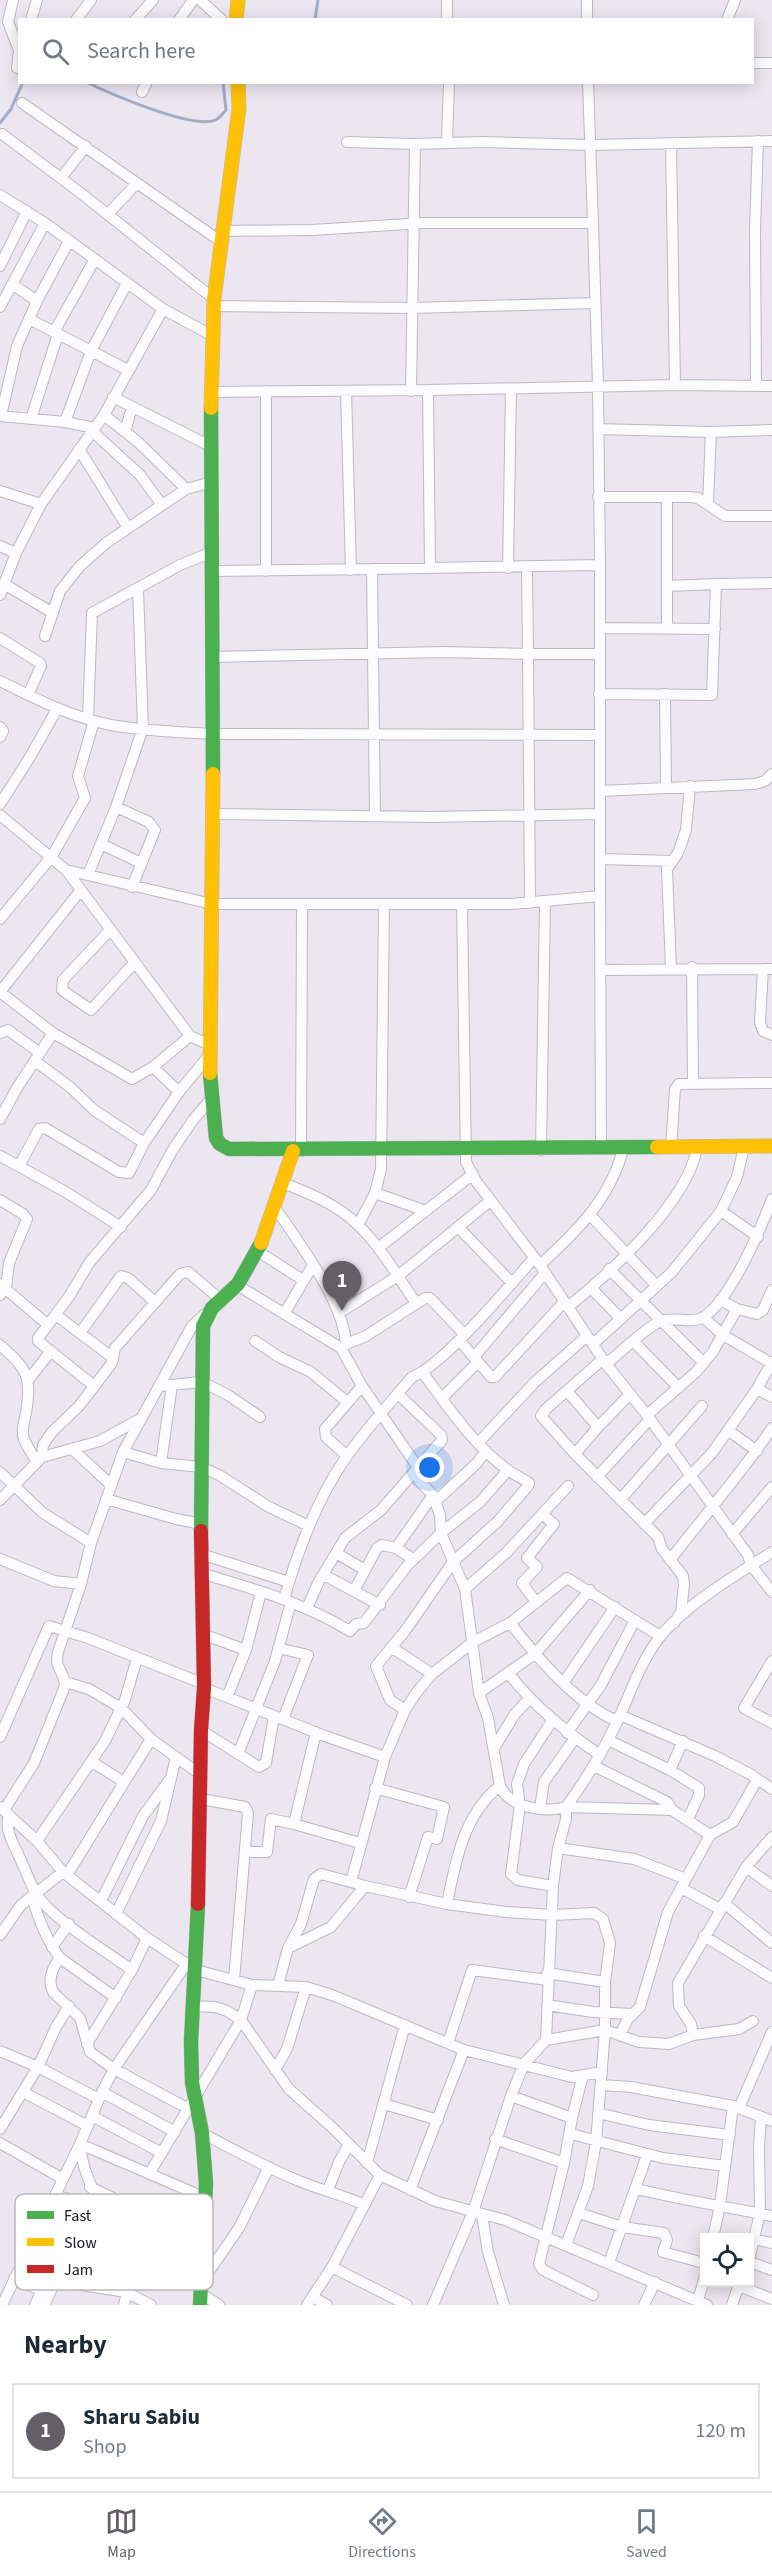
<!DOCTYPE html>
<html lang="en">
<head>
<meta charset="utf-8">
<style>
  :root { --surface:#fff; --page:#f6f6f7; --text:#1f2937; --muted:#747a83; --line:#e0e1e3; --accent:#645f67 }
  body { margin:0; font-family:"Source Sans 3",sans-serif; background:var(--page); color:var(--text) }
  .controls { position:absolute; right:18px; bottom:18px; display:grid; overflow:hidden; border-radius:0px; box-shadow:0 3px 15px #0003 }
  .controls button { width:54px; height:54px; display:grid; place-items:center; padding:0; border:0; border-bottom:2px solid var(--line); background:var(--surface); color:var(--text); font:30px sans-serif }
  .you { position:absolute; left:430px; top:1468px; width:21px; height:21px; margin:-15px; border:4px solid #fff; border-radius:50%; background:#1a73e8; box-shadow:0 0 0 9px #1a73e833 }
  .badge { display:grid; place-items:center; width:39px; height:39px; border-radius:50%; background:var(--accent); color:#fff; font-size:20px; font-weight:700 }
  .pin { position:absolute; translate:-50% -50px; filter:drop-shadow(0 2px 3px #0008) }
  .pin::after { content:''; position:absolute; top:32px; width:21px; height:18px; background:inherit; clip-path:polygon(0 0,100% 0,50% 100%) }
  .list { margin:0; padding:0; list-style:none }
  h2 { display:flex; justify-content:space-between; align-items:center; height:78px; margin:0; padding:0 24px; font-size:26px }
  h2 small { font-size:20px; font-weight:400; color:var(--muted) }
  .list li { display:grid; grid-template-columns:39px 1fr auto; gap:18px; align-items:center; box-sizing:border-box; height:96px; margin:0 12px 12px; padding:0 12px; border:2px solid var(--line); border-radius:0px }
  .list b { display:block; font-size:22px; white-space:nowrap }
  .list p { margin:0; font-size:20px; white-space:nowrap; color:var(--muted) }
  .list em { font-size:20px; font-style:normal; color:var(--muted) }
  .icon { flex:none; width:33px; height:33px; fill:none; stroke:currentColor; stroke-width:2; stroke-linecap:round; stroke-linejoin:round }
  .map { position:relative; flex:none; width:772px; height:2305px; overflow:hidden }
  .search { position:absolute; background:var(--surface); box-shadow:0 3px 15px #0003; left:18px; right:18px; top:18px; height:66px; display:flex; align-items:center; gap:15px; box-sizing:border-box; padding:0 21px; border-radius:0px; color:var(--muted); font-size:22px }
  .sheet { height:186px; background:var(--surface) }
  nav { display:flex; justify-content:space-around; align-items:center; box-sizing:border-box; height:84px; border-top:2px solid var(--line); background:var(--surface); font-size:16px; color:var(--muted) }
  nav a { display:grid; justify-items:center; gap:3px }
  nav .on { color:var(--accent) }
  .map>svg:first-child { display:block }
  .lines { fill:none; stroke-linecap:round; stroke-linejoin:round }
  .stream { stroke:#a1acc7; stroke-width:3 }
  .street-casing { stroke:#bdb8c1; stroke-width:12 }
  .fast-casing { stroke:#bdb8c1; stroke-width:15 }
  .slow-casing { stroke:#bdb8c1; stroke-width:15 }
  .jam-casing { stroke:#bdb8c1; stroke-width:15 }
  .street { stroke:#fcfbfd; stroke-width:10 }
  .fast { stroke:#4caf50; stroke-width:14 }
  .slow { stroke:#ffc107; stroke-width:14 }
  .jam { stroke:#c62828; stroke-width:14 }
  .key { fill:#fff; stroke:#bab9bb; stroke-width:1.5 }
  .key-label { font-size:16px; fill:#1a161d }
</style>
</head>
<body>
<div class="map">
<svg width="772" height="2305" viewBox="0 0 772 2305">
  <rect width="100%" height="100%" fill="#ece6f1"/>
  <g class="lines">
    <path class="stream" d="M315,20L318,0
      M86,82C109,93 193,130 215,120C219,119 223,113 226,110L223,82
      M0,123L11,109L23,82"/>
    <defs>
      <path id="street" d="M13,0L8,22L19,50L17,68
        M200,0L222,20
        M447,0V20
        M31,20L37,0
        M76,20L91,0
        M135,20L153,0
        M179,20L193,0
        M587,20V0
        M727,20L735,0
        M752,63H772
        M588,82L593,223
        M142,92L147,82
        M22,103L220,241
        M2,134L82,194L214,299
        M347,142L415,144L481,142L590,145L772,141
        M447,143L449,82
        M671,144L675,385
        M61,178L86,146
        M0,195L45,223L163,309L211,335
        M108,214L137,183
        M221,231L312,230L423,223H593L598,386L600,565
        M0,266L27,211
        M12,284L37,301
        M213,306L412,308L595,303
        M0,307L45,223
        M29,319L128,370
        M54,332L95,259
        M756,385L755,229L758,141
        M428,390L430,567
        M266,391V571
        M346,391L351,570
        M411,391L415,144
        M211,392L428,390L675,385L772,386
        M113,397L212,447
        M104,415L138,442L186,489
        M0,416L65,422L94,428
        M1,416L17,346L37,301L69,241
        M31,419L58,334
        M65,422L91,351L127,283
        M598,429L711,432L772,430
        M92,431L140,475L162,505
        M125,432L132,407
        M79,449L128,528
        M0,491L41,504
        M598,497H690L698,498L725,516H772
        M708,504L711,432
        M0,546L16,553
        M508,568L511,389
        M527,568L528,654H599
        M372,569L600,565V896
        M212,571L372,569L375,816
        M4,584L53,613
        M667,586L716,584
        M0,595L16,553L41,504L104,415L163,309
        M601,628L715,629
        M667,628V497
        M45,636L60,591L80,566L106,543L186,489L212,482
        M0,638L40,663L41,666L28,695
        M212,657L443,652L528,654L530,903
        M0,681C36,699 71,717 111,725C144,731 178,732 212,734L599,735
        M599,694L712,695L716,584L772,583
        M665,694L666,787
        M88,719L92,613L180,565L212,552
        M0,727L3,731L0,737
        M600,791L755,784L765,781L772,774
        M0,804L30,757L57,709
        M116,807L149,822L155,830L132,887
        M213,814L431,817L600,814
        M0,815L66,870L212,904H511L600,896L601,1149
        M101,844L141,863
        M601,859L672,861
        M66,870L190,1036L210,1045
        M88,875L116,807L143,728L138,589
        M462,904L466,1162L476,1181L540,1265L606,1364L647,1415L748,1555L751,1565L772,1592
        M0,919L52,856L85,798L78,776L94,721
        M110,930L63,980L62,990L91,1010L135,962
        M692,967L693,1083
        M671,968L667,869L678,853L686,830L690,786
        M763,969L760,1022L763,1031L772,1035
        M600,970L772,969
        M0,992L53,1033L132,1079L153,1067L190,1036
        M0,992L80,891
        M0,1033L8,1030L40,1053
        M35,1061L70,1087L94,1110L144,1143
        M153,1067L179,1092
        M0,1119L17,1088L53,1033
        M671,1148L675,1089L679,1084L772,1083
        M541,1150L545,902
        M301,1151L302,904
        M0,1156L64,1191L121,1227
        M19,1166L39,1129L45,1128L119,1172L129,1173L144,1143L179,1092L210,1054
        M281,1182C308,1193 337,1204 358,1225C381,1247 398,1277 416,1303
        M375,1193L426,1211
        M0,1200L23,1214L27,1219L9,1263L6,1288L0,1295
        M721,1211L758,1237
        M590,1215L657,1286
        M358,1225L375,1193L381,1169L384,904
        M458,1227L512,1283
        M378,1248L473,1174
        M259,1252L303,1280
        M540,1265C576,1232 611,1198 623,1149
        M609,1269L704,1363
        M0,1284L48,1325L70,1295L89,1263L151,1190L172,1151L193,1120L211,1099
        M237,1285L341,1348L346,1344C343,1300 299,1243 274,1206
        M591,1288L621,1319
        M720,1300L737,1309L757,1314L763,1310L772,1290
        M568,1307C611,1272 687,1203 697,1148
        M339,1313L398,1276L490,1201
        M284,1314L313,1265
        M56,1315L113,1358
        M703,1317L723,1335L771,1363
        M48,1325L38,1338V1341L94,1386
        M80,1333L121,1276L128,1278L155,1302
        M459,1340L491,1377H495L564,1302
        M255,1341L279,1357L311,1372L347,1402
        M634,1342L679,1388
        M346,1344L366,1336L425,1298H430L464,1334
        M593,1344L672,1272L721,1211L737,1177L744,1147
        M0,1345C27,1369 32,1376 26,1413C24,1421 22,1428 23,1436C25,1444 32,1453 36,1461
        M341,1348L362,1386L419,1469V1481L433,1495L440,1515L441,1533L465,1589L479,1693L488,1718L500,1786C510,1808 544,1813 566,1807V1819L558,1848L553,1886L546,2040L524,2064L511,2096L473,2212L433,2305
        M474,1357L545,1273
        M603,1359L546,1409L541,1416L575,1454L658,1537L662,1549L683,1576L684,1585L681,1612L674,1623
        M606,1364C620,1353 646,1327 661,1321C674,1316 690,1324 702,1318C730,1302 761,1228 772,1199
        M29,1379L51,1351
        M160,1386L202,1382L228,1395L260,1417
        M757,1389L772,1397
        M567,1391L598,1427
        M442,1398L478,1362
        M647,1415L696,1372L712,1353L737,1309
        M729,1431L757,1451
        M478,1443L535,1382L587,1336
        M72,1449L111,1485
        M123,1452L161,1463L201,1467L219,1475L269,1507L309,1526
        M575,1454L598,1427L630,1394
        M347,1456L326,1437L325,1429L362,1386
        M42,1457L43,1445L52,1432L79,1406L112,1363L115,1348L180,1274L188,1272L221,1300
        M161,1463L172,1385
        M0,1472L43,1513L91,1543
        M597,1477L650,1419
        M106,1499L176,1519L202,1524
        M0,1500L42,1457L100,1441L138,1420
        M620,1500L702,1406
        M435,1502L477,1463L486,1451
        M644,1524L712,1453L757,1389L772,1362
        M732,1534L772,1487
        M396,1548L433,1495
        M336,1553L365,1570
        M201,1554L289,1582
        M0,1559L54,1581L81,1584
        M670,1560C704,1516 741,1474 772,1428
        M200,1573C252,1588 304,1603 350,1631L356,1624L364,1623L406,1567L441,1533L480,1502L508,1470
        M324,1575L380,1605
        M465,1589L506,1553L568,1486
        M354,1591L377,1548L382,1545L396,1548L413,1559
        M284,1599C298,1550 317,1498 347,1456C367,1428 390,1403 412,1377C443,1366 509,1286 534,1258
        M536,1602L522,1583L537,1567L527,1558L554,1524L542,1514
        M307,1608L319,1581L345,1538L381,1510L442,1440L441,1435L398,1394
        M510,1623C538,1658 575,1703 617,1721
        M202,1634L246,1650
        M391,1647L432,1674
        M278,1648L308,1655L283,1719
        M772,1661L744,1708L772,1723
        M509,1674C535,1707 565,1731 600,1755
        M65,1682L89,1689L121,1708L151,1739L201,1775
        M564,1682L615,1607
        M204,1688L325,1736L385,1757
        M479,1693L535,1654L590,1590
        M227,1697L246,1650L261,1592
        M405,1710L390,1700L376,1666L405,1631L453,1562L498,1521L528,1486L529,1483C522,1478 515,1475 509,1471C474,1446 448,1407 423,1373
        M620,1715L715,1756L750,1774L772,1789
        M552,1721L524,1764L517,1784L520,1805L511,1874L518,1880L553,1886
        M201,1730L251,1762L259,1767L266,1763L274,1716
        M567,1733L601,1685L635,1620
        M0,1737L49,1626L88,1638L204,1684
        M608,1740L670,1770L699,1788V1795L688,1819
        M494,1748L515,1714L529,1699
        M238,1754L275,1661L291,1602
        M92,1762L124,1782
        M594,1766L667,1802L672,1810
        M670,1770L683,1741
        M375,1788L444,1807L437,1839L428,1837L409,1897
        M201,1799L245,1807L248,1813L234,1980
        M0,1807L37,1841L63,1872L147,1938L196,1970L252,1985L306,1987L332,1995L464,2050L572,2077L602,2072
        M566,1807C586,1780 603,1751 618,1720C631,1692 640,1663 659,1638C685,1605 736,1575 772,1552
        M566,1807L672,1810L710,1835
        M540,1808L544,1782L575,1738
        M4,1810L34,1763L65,1686C65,1671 54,1670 58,1652L81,1584L91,1543L123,1452L192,1326L205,1314
        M9,1815C4,1828 13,1843 18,1854C24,1867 29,1880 35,1892C49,1917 107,1952 132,1970
        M294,1824L360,1843
        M37,1841L105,1741L125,1700L137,1658
        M558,1848L634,1859L686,1879
        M245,1852H267L271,1819L294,1824L316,1732
        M746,1867L772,1886
        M67,1875L151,1739
        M365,1886L351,1882L385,1757L405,1710L417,1692L432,1674L473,1642L510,1623L567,1578L660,1636
        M681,1888L720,1909
        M32,1896C38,1919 46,1939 60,1958C52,1968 47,1979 53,1992L80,2018L90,2052L114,2069L189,2109
        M101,1901L143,1816L170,1779
        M724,1903L772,1943
        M447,1904C455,1863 464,1813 500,1786
        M116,1914L161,1821L176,1757
        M0,1935L21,1905L63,1872
        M704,1936L772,1978
        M52,1947L69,1924
        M288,1948L331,1927L365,1886L447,1904L506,1912L553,1915L594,1913L603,1919L610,1943L605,1982V2030L596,2142L588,2186L566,2245
        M60,1958L116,1998
        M547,1973L605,1982
        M278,1986L288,1948L301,1924L314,1879L321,1874L351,1882
        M547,2005L593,2012L633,2014
        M192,2006L215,2007L227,2011L241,2020L289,2089L335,2130L380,2175L435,2201L505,2220L707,2305
        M620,2034L628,2019L640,2007L668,1912L681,1888L710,1835L733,1822L757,1780
        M693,2035L691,2024L679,2006L678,1983L746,1867L772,1837
        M546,2040L605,2030L639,2042L669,2044L693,2035L739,2029L753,2021
        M448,2043L472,1970L547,1980
        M87,2044L132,1970L147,1938
        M0,2051L38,2067L99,2099
        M275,2070L287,2049L306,1987
        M601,2085L631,2087L733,2106L772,2121
        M23,2092L88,2126
        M102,2092L175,2132
        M511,2096L572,2118L564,2163L539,2264L543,2270L593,2295
        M384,2104L438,2120
        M739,2108L772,2032
        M598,2113L649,2125L730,2135
        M92,2116L162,2153
        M572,2118L583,2075
        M0,2129L38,2067L56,2027L69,2006
        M202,2133C234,2150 265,2167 299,2181C321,2190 343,2195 365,2205
        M571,2134L663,2158L725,2166
        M495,2139L564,2163
        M0,2143L63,2179
        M80,2144C84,2191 113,2219 136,2257L124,2305
        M80,2144L206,2198
        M367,2163L405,2025
        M149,2174L241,2020L252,1985
        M90,2187L203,2241
        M637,2189C682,2200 727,2207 772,2216
        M328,2190L339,2162L349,2144
        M410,2190L464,2050
        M55,2195L102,2209
        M579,2213L622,2227L664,2233L667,2240L663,2252L704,2263
        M482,2215L488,2252L504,2305
        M713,2238L720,2205L733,2106
        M754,2239L772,2243
        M750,2256L760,2213L759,2146L761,2118
        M750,2262L772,2270
        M609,2263L647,2155
        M332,2267L407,2305
        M14,2278L40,2290V2294L35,2305
        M56,2281L126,2292L151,2305
        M201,2283L239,2228L269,2167
        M739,2286L772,2299
        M200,2293L219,2305
        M313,2297L327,2305
        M698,2301L704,2279
        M45,2304L69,2249L75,2245L136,2257L201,2277
        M2,2305L80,2144L102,2092L114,2069L187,1963
        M307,2305L332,2267L380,2175
        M644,2305L655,2282
        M732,2305L740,2282"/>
      <path id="fast" d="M211,408L213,774
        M210,1073L216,1138L220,1144L229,1149L657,1147
        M201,1531L203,1326L212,1308L238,1284L261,1243
        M198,1904L191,2042L192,2082L202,2133L206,2183L200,2305"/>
      <path id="slow" d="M236,20L238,0
        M211,408L214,299L239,109L238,82
        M210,1073L213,774
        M657,1147L772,1146
        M261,1243L293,1151"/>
      <path id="jam" d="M198,1904L201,1730L204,1688L201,1531"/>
    </defs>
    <use href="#street" class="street-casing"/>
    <use href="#fast" class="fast-casing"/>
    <use href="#slow" class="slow-casing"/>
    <use href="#jam" class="jam-casing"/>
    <use href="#street" class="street"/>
    <use href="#fast" class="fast"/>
    <use href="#slow" class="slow"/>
    <use href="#jam" class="jam"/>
  </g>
  <rect x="15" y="2194" width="198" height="96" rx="9" class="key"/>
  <rect x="27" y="2211" width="27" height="8" fill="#4caf50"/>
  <rect x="27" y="2238" width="27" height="8" fill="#ffc107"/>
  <rect x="27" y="2265" width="27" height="8" fill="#c62828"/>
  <g class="key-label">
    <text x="64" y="2221">Fast</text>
    <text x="64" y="2248">Slow</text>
    <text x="64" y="2275">Jam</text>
  </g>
</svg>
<div class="controls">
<button><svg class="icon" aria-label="locate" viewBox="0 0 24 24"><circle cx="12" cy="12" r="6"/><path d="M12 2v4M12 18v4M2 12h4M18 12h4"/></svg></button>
</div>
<div class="you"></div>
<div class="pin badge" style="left:342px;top:1311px">1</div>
<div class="search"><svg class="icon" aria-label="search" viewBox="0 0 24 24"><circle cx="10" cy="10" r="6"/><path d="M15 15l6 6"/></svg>Search here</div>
</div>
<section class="sheet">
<h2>Nearby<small></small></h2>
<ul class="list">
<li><span class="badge">1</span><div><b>Sharu Sabiu</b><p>Shop</p></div><em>120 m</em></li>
</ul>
</section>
<nav>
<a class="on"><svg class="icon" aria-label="map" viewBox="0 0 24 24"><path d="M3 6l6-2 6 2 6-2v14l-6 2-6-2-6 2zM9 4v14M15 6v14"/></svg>Map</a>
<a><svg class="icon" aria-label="directions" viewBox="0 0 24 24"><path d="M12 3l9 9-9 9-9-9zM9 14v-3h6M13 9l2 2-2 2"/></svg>Directions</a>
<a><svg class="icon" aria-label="saved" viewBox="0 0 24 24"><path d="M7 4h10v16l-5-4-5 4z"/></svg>Saved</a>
</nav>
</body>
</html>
